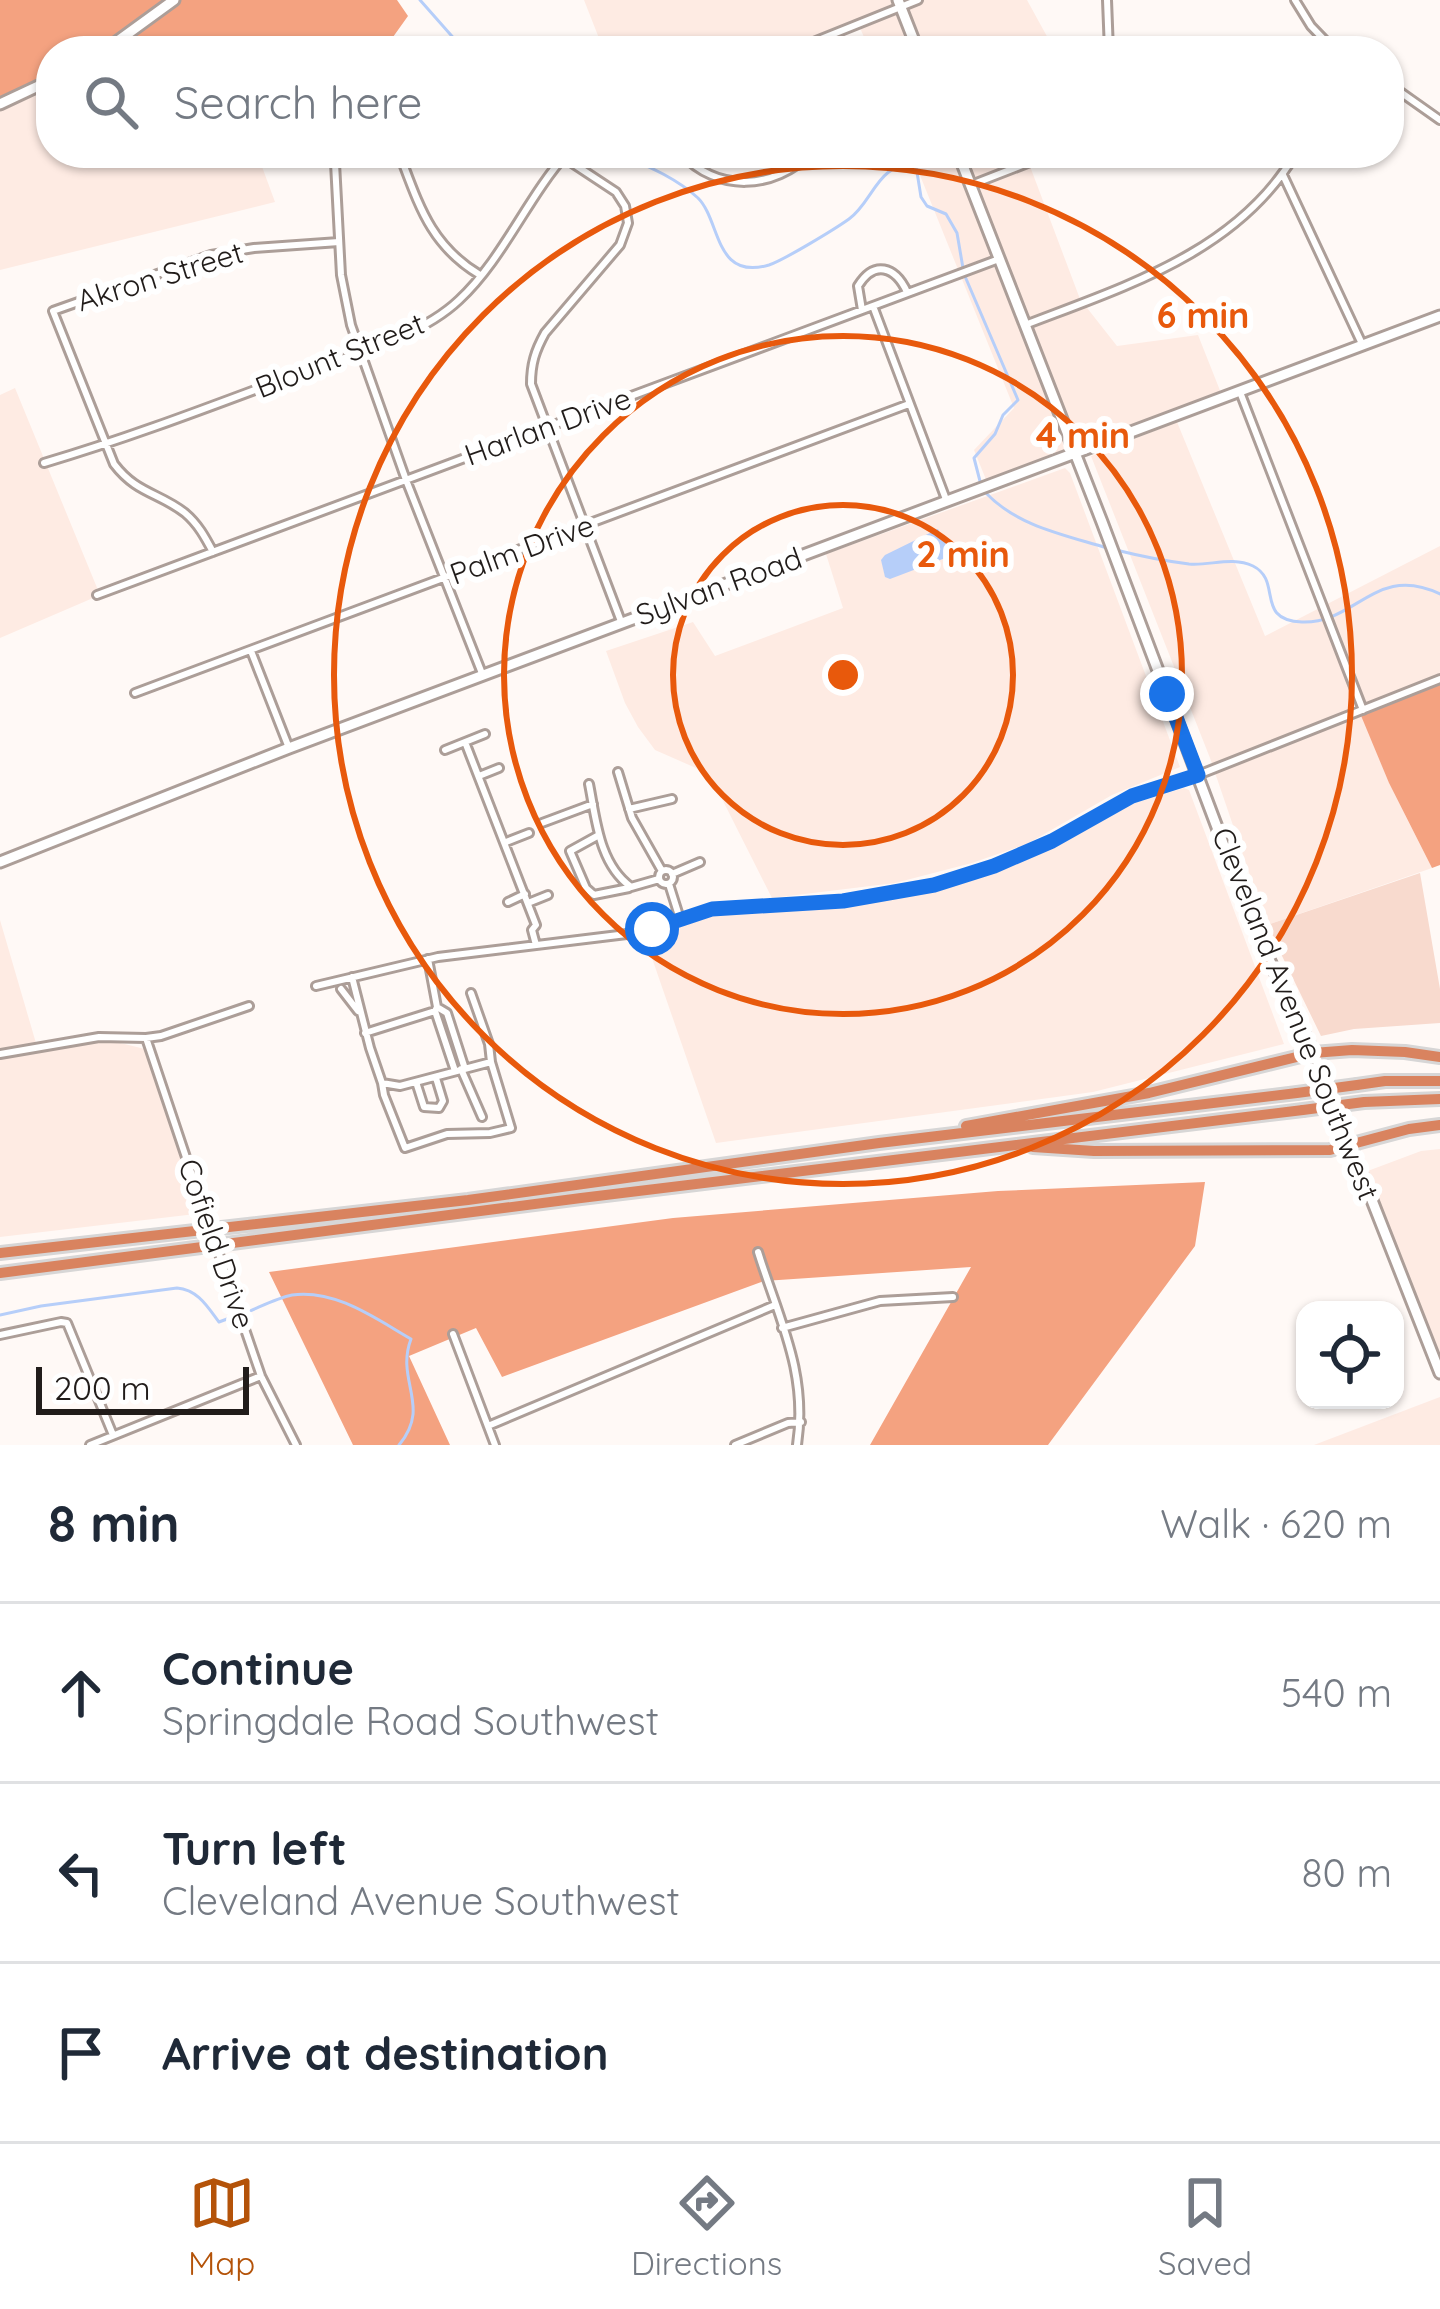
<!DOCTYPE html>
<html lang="en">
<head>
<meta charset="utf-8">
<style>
  :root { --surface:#fff; --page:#f6f6f7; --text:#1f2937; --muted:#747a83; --line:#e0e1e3; --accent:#b45309 }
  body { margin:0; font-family:Quicksand,sans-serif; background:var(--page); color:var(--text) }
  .controls { position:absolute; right:36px; bottom:36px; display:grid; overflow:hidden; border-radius:24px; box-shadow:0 3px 9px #0004 }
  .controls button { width:108px; height:108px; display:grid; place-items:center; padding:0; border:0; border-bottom:3px solid var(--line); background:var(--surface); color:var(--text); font:60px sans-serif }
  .scale { position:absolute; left:36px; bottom:30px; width:213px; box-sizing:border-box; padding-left:12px; border:6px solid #211c1a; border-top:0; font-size:33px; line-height:42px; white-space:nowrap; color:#211c1a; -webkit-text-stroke:9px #fff; paint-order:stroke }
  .stop { position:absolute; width:36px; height:36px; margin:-27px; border:9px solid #1a73e8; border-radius:50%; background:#fff }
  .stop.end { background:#1a73e8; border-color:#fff; box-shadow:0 3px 12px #0008 }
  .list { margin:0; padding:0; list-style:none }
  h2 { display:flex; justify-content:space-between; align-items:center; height:156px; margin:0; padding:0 48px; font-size:51px }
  h2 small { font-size:39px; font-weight:400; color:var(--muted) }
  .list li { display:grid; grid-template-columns:78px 1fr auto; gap:36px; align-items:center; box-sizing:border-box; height:180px; padding:0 48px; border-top:3px solid var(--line) }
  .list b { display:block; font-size:45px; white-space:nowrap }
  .list p { margin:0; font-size:39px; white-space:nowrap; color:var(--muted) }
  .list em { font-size:39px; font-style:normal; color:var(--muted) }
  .icon { flex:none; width:66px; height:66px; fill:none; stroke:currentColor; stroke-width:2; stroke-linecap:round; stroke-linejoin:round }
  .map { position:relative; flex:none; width:1440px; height:1445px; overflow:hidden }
  .search { position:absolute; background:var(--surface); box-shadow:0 3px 9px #0004; left:36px; right:36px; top:36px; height:132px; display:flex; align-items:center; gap:30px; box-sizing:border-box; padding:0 42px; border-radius:48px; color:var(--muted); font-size:45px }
  .sheet { height:696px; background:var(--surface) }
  nav { display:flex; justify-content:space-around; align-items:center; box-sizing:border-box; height:168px; border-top:3px solid var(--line); background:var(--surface); font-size:33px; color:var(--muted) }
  nav a { display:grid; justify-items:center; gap:6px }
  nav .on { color:var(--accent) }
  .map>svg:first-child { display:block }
  .built { fill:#feebe3 }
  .green { fill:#f8dace }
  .forest { fill:#f4a280 }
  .water { fill:#b6cef9 }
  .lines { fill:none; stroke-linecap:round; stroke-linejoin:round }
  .stream { stroke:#b6cef9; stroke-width:3 }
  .minor-casing { stroke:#ac9e98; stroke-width:12 }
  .secondary-casing { stroke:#ac9e98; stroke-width:15 }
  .motorway-casing { stroke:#d7d6d6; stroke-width:16 }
  .minor { stroke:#fff; stroke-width:6 }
  .secondary { stroke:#fff; stroke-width:9 }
  .motorway { stroke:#d9835f; stroke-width:10 }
  .minor-bridge-casing { stroke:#ac9e98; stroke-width:12; stroke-linecap:butt }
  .motorway-bridge-casing { stroke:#d7d6d6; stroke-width:16; stroke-linecap:butt }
  .minor-bridge { stroke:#fff; stroke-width:6 }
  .motorway-bridge { stroke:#d9835f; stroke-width:10 }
  .route { stroke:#1a73e8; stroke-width:15 }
  .ring { fill:none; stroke:#e8590c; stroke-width:6 }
  .labels { text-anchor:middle; stroke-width:12; stroke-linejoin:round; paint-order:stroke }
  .street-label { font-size:30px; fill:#211c1a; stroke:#fff }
  .centre { fill:#e8590c; stroke:#fff; stroke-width:6 }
  .ring-label { font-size:36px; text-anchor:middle; font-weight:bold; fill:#e8590c; stroke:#fff; stroke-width:12; stroke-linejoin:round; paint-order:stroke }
</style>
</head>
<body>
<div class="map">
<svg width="1440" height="1445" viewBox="0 0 1440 1445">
  <rect width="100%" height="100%" fill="#fff9f6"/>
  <path class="built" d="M584,0H1027L1055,51H870L857,21L783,51H604Z
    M51,74V153H257L275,202L0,270V98Z
    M911,153H1025L1080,299L1117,346L1198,335L1221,393L1085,442L987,482L974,450L1014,408Z
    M15,388L100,595L0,638V395Z
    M1177,422L1265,636L1440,546V676L1358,706L1389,783L1432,868L1267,925L1210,758L1091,456Z
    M1065,468L1070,473L1180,767L1112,795L1027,844L972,863L895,883L772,898L715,785L696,768L655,750L638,727L625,703L606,651L693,622L715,656L843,608L826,554Z
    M1184,788L1189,790L1284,1044L1093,1092L716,1143L644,935L703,916L781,911L875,901L913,894L994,872L1043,853L1122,807Z
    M0,920L38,1050L104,1039L149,1050L204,1213L0,1237Z
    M1440,1149V1376L1419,1315L1357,1175L1421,1151Z
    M1440,1397V1445H1314Z"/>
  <path class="green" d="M1420,873L1440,989V1023L1354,1029L1321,1036L1267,925Z"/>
  <path class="forest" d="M0,0H397L408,16L383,51H150L128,38L99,51H51V74L0,98Z
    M1440,676V865L1432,868L1389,783L1357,706Z
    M1205,1182L1195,1246L1048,1445H870L971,1267L764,1281L502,1377L476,1328L409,1356L450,1445H353L269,1272L673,1218L998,1191Z"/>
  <path class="water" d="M938,529L950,552L948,557L890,579L885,577L881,560L885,555Z"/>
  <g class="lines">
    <path class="stream" d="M420,0L465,51
      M618,153C645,165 675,177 698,198C721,221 714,281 769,265C784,260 835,229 849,219C874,201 878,160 916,166L921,197L927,206L946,214L957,233L964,274L1018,400L1003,415L995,434L974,458L981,485
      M986,493C1017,526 1065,535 1107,548
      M1116,550C1140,556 1165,561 1189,564C1210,566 1232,556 1253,566C1283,581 1254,620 1302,622C1356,624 1376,563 1440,594
      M245,1313C260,1307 277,1298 292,1295C336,1289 376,1319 411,1339C395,1381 432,1406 399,1445
      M0,1315L41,1306L177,1288C198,1290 207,1306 219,1322L235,1316"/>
    <defs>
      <path id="minor" d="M1107,0L1109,51
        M1295,0L1311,26L1335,51
        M431,51L433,48
        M791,51L918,0
        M1389,84L1440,120
        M352,153L335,163L341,275L351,325L406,480L483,676
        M399,153C419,205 430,245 480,275
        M681,153C717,193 774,190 811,153
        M563,157L616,192L625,206L628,223L620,245L545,333C535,351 531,364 531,384L622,624
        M1283,175L1363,346
        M971,185L1053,153
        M873,306L947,502
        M862,310L858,286C874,260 895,266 907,292
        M1025,325C1126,286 1238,252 1296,153
        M1240,392L1363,710
        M44,463C132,437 217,404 303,372C353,354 420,337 459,300C503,259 527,198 567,153
        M213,552C205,537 198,524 185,513C158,492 137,494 114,464L53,311L211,255L254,248L339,242
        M97,595L999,259
        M251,651L289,748
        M135,693L909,404
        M465,742L536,925L532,930L536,945
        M445,750L485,734
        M618,772L632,818L662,871
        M479,776L499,768
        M589,784C596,819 599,864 631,887L659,879
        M629,809L672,799
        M542,823L593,804
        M599,835L570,851L586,888L594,895L629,888
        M506,842L529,833
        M659 877a7 7 0 1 1 14 0a7 7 0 1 1-14 0Z
        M672,874L700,862
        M669,884L680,919
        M508,902L525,894
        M528,903L548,895
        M428,959L437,1007L435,1011L455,1071
        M352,977L370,1048L382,1083L400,1086L491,1062
        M316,986L438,957L635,933L712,909L843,901L934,885L994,866L1052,841L1132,796L1198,775L1440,679
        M341,989L358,1011
        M437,1007L447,1013L465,1069
        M365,1033L435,1011
        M146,1038L200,1199
        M0,1054L99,1037L146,1038L161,1036L249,1006
        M461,1069L482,1117
        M416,1082L424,1107L439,1108L443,1101L436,1078
        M382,1083L384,1095L405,1148L447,1134L490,1133L511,1128L491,1062L489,1044L471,993
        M758,1252C779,1319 808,1373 797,1445
        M228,1280L261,1376L296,1445
        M782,1328L880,1301L953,1297
        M453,1334L495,1445
        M0,1335L61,1322L67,1323L113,1435
        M488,1426L775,1305
        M90,1445L261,1376
        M735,1445L788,1423L801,1422"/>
      <path id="secondary" d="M898,0L918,51
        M104,51L174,0
        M0,104L51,80
        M958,153L1102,522L1258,936L1316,1058L1440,1373
        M0,862L289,748L1440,316"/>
      <path id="motorway" d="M1357,1085L1385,1081H1440
        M1364,1102L1440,1099
        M966,1126L1149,1093L1313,1053L1352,1050L1405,1052L1440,1057
        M1033,1147L1094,1151L1330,1150L1409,1129L1440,1125
        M0,1253L468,1200L879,1143L1297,1093
        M0,1273L581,1198L1303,1110"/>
    </defs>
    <use href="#minor" class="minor-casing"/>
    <use href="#secondary" class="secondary-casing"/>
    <use href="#motorway" class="motorway-casing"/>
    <use href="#minor" class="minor"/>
    <use href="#secondary" class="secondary"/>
    <use href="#motorway" class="motorway"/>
    <defs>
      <path id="minor-bridge" d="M200,1199L228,1280"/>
      <path id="motorway-bridge" d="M1297,1093L1357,1085
        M1303,1110L1364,1102"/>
    </defs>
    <use href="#minor-bridge" class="minor-bridge-casing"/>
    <use href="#motorway-bridge" class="motorway-bridge-casing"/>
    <use href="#minor-bridge" class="minor-bridge"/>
    <use href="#motorway-bridge" class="motorway-bridge"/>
  </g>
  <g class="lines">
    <path class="route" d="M652,929L712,909L843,901L934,885L994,866L1052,841L1132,796L1198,775L1167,694"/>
  </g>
  <g class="ring">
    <circle cx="843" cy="675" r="170"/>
    <circle cx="843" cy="675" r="339"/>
    <circle cx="843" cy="675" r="509"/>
  </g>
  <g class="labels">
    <g class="street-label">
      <text transform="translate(160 277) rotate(-17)" y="10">Akron Street</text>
      <text transform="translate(340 356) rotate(-22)" y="10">Blount Street</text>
      <text transform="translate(548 427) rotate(-20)" y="10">Harlan Drive</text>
      <text transform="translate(522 550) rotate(-20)" y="10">Palm Drive</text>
      <text transform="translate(719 587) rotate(-20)" y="10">Sylvan Road</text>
      <text transform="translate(1295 1014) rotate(68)" y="10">Cleveland Avenue Southwest</text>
      <text transform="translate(216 1244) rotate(71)" y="10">Cofield Drive</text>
    </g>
  </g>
  <circle cx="843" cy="675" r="18" class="centre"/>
  <g class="ring-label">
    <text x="1203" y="328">6 min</text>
    <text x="1083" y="448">4 min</text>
    <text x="963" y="567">2 min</text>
  </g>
</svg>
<div class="controls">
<button><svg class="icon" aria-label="locate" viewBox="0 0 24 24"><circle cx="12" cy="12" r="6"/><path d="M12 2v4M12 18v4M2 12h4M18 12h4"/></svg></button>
</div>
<div class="scale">200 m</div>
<div class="stop" style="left:652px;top:929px"></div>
<div class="stop end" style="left:1167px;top:694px"></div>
<div class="search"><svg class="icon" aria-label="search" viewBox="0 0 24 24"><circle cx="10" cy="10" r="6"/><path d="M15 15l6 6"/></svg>Search here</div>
</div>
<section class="sheet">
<h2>8 min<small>Walk · 620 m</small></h2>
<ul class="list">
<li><svg class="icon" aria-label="ahead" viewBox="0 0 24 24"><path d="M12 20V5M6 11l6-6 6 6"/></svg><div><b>Continue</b><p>Springdale Road Southwest</p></div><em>540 m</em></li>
<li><svg class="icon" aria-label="left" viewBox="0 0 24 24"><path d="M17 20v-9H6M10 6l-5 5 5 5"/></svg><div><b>Turn left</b><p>Cleveland Avenue Southwest</p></div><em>80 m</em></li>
<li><svg class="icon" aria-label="arrive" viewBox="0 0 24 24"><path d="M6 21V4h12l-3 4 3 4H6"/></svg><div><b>Arrive at destination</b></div></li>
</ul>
</section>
<nav>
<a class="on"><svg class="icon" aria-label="map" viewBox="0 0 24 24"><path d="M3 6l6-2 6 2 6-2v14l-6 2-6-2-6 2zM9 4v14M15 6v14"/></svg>Map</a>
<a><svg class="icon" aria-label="directions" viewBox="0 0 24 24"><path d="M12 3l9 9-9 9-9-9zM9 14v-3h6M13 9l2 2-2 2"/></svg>Directions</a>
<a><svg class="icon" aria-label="saved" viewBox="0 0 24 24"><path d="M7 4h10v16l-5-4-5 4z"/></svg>Saved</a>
</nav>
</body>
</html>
